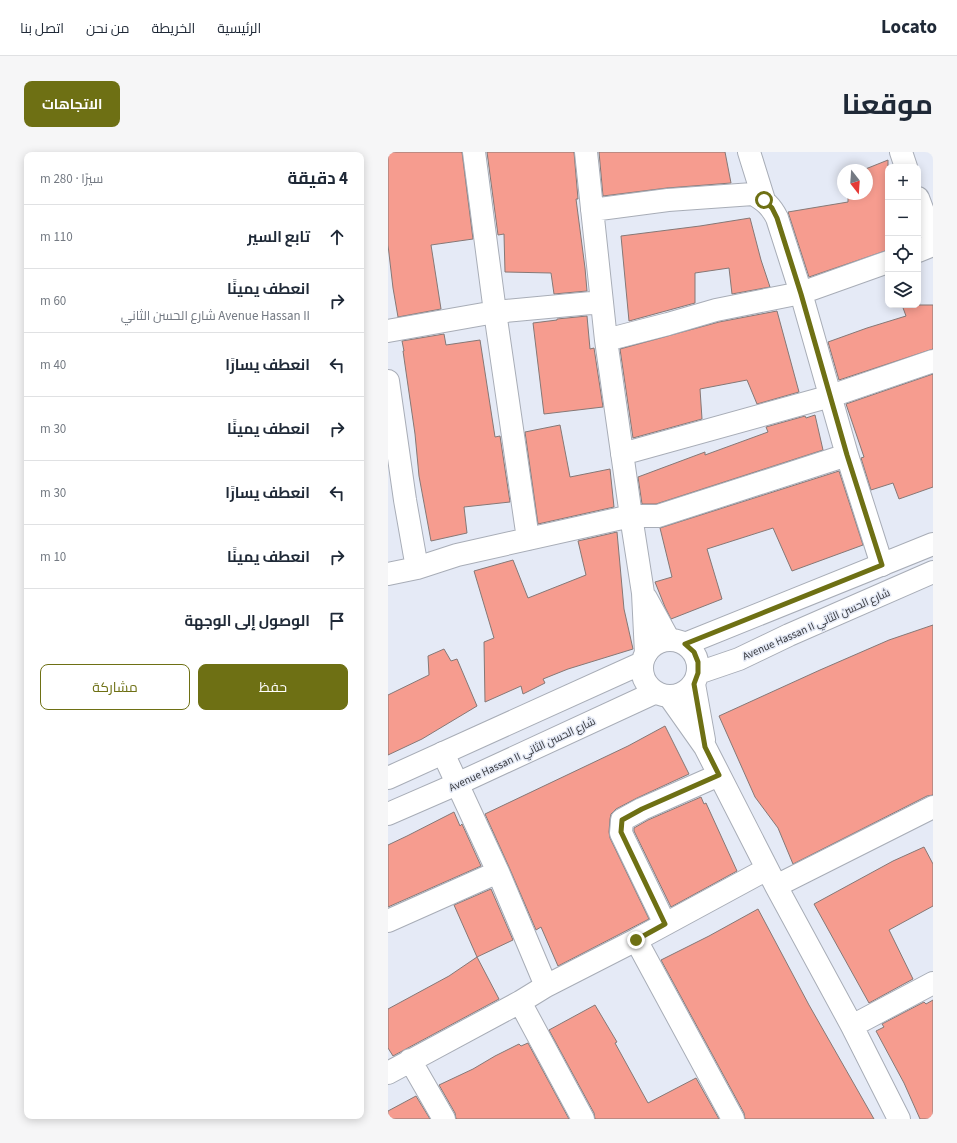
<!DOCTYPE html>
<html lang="ar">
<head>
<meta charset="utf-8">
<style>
  :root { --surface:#fff; --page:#f6f6f7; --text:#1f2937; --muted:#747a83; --line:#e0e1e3; --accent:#6e7014 }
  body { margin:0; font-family:"Source Sans 3",Cairo,sans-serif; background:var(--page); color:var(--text); direction:rtl }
  .controls { position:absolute; right:12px; top:12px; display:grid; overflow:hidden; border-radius:8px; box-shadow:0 2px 10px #0003 }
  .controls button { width:36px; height:36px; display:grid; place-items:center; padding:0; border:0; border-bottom:1px solid var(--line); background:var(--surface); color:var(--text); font:20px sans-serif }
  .compass { position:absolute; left:449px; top:12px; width:36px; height:36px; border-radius:50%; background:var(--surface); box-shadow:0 2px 10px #0003; rotate:163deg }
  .stop { position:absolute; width:12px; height:12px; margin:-9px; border:3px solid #6e7014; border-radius:50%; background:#fff }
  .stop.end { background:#6e7014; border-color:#fff; box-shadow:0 1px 4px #0008 }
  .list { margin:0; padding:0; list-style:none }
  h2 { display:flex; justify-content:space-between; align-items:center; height:52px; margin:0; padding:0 16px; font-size:17px }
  h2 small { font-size:13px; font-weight:400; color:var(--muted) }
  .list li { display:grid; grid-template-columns:26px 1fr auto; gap:12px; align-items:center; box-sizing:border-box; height:64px; padding:0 16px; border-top:1px solid var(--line) }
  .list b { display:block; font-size:15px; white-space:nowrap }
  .list p { margin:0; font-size:13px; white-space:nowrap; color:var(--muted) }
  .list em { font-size:13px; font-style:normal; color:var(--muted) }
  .actions { display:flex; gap:8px; padding:12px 16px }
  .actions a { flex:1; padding:9px 0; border:1px solid var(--accent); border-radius:8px; text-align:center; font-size:14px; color:var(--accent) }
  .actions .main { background:var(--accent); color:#fff }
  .icon { flex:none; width:22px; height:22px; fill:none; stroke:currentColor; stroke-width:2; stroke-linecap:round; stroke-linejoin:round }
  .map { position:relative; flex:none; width:545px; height:967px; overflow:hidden; direction:ltr; border-radius:8px }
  header { display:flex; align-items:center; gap:24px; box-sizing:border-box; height:56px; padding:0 20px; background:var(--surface); border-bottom:1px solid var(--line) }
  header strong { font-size:19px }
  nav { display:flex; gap:22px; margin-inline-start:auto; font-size:14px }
  .intro { display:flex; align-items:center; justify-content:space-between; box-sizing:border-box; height:96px; padding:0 24px }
  h1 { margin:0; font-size:28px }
  .button { padding:10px 18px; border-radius:8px; background:var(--accent); color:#fff; font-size:14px; font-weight:700 }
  main { display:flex; gap:24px; padding:0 24px }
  aside { flex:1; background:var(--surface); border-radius:8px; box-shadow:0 2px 10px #0003 }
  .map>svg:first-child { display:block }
  .building { fill:#f69c8f; stroke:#857876 }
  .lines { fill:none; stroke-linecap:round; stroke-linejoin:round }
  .minor-casing { stroke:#a8adb7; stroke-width:24 }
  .primary-casing { stroke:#a8adb7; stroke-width:24 }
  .minor { stroke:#fff; stroke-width:22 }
  .primary { stroke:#fff; stroke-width:22 }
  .route { stroke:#6e7014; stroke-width:5 }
  .labels { text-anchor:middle; stroke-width:3; stroke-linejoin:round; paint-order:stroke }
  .street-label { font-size:11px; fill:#37393e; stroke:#e5eaf6 }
</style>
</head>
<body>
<header>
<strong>Locato</strong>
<nav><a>الرئيسية</a><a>الخريطة</a><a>من نحن</a><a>اتصل بنا</a></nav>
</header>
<div class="intro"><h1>موقعنا</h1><a class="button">الاتجاهات</a></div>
<main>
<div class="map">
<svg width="545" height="967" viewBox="0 0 545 967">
  <rect width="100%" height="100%" fill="#e5eaf6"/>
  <path class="building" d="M0,0H74L85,87L43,93L53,157L10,165L5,136L0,93Z
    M99,0H186L190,47H188L197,116L199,139L166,142L163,121L117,120L116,82L110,83Z
    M211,0H337L343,31L279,36L215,44Z
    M500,8V98L421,125L400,60L460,50V42H479V18H475Z
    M362,66L373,108L382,135L344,142L341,116L307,121V151L241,169L233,84L312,74Z
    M514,153H545V197L451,228L440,190L479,176L518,164Z
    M389,159L411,240L369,252L359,228L312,237L314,267L245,286L232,197L331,170Z
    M199,164L202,197L206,196L215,255L156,262L145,171L169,168V167Z
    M56,182L58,193L92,188L107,285L112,284L122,350L76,355L79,381L43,389L31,324L27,282L15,199H16L14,189Z
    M545,222V335L511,347L505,331L483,338L473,306L476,305L458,252Z
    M427,263L435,298L268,352H254L250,325L317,300V303L380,280L378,275L417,264L418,266Z
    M172,273L182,325L222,317L226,355L150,372L137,280Z
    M451,319L475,393L404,419L385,376L319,397L334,447L283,467L277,455L267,430L284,425L272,376Z
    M229,380L236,457L245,497L180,517L155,527L157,531L135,542L133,534L97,550L96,490L106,486L86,419L125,408L140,446L198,423L190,389Z
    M545,473V643L539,644L405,712L390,676L367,645L331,564L432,518L501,488Z
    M56,497L63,509L69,507L89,554L34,587L0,603V543L41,523L40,504Z
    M277,574L301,622L249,646L228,657L223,662L222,667L221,680L222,686L261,767L170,814L153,775L148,778L121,715L97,662L240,594Z
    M313,645L316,652L318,651L349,719L283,755L246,679V676L260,668Z
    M66,660L72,674L74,672L93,714L0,755V693L19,684Z
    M536,695L545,712V754L501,778L525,827L481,851L426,752L505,709Z
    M103,737L125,788L89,805L66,753Z
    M370,757L421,853L486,967H357L356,961L273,808L321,784Z
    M89,805L111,847L5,904L0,896V857L61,824Z
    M545,848V967H532L516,931L488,879L496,875L494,872L536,850L538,852Z
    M207,853L229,890L227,891L260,951L308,926L331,967H207L206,961L161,878Z
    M140,891L181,967H68L67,961L51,933L85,917L107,904L131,892L133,894Z
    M28,944L42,967H0V959Z"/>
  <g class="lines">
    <defs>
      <path id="minor" d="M86,0L107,160L140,387
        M198,0L218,188L243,364L255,441L258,502
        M361,0L376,48
        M513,0L518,15
        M530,46L545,86
        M204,58L280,48L365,42C377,49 383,54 389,66L413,141L459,303L494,413
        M530,99L545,93
        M0,179L107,160L214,150
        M218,188L280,172L328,158L413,141L500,110
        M0,229L17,348L29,416
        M234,302L443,244L545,209
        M0,422L29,416L69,403L243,364H270L459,303
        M258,446L281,488
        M306,532L316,588
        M281,544L317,595L388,734L464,874L511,967
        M55,601L110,720L158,834
        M388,734L545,655
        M0,769L110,720
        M277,772L233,681L234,668L254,657L331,623
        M248,788L345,967
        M132,850L195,967
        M464,874L545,831
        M22,908L56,967
        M0,921L132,850L158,834L248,788L379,717"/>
      <path id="primary" d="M254 516a28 28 0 1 1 56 0a28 28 0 1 1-56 0Z
        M297,492L545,392
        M310,521L351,507L401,483L545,420
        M0,626L254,511
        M0,662L69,632L268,540"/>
    </defs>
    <use href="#minor" class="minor-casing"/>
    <use href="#primary" class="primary-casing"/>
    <use href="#minor" class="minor"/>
    <use href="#primary" class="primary"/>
  </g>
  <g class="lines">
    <path class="route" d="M248,788L277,772L233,680L234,668L254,657L331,623L317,595L306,532L310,521V510L306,500L297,492L494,413L459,303L413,142L389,66L384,56L376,48"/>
  </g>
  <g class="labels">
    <g class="street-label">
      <text transform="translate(428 472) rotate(-24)" y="4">Avenue Hassan II شارع الحسن الثاني</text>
      <text transform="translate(134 602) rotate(-25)" y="4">Avenue Hassan II شارع الحسن الثاني</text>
    </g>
  </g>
</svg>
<div class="controls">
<button>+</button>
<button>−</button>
<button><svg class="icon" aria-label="locate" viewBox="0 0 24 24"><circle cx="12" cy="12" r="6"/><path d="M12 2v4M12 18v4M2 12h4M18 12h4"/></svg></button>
<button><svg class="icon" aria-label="layers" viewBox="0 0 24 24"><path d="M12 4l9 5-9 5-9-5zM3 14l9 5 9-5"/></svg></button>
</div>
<svg class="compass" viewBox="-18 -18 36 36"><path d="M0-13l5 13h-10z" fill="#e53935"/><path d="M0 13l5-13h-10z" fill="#747a83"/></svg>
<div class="stop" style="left:376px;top:48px"></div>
<div class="stop end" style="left:248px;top:788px"></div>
</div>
<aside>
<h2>4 دقيقة<small>سيرًا · 280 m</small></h2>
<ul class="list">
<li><svg class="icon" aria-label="ahead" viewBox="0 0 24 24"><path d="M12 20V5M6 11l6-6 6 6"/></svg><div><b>تابع السير</b></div><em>110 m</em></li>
<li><svg class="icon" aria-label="right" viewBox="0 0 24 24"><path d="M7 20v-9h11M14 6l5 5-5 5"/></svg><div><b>انعطف يمينًا</b><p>Avenue Hassan II شارع الحسن الثاني</p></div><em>60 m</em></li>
<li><svg class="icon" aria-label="left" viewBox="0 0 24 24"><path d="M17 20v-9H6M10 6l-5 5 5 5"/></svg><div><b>انعطف يسارًا</b></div><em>40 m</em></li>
<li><svg class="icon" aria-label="right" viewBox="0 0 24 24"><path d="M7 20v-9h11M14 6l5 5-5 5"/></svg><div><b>انعطف يمينًا</b></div><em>30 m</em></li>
<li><svg class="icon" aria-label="left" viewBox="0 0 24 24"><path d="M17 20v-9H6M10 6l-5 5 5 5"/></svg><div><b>انعطف يسارًا</b></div><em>30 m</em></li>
<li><svg class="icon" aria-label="right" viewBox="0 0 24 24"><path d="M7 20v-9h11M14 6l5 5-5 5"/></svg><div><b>انعطف يمينًا</b></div><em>10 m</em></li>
<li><svg class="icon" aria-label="arrive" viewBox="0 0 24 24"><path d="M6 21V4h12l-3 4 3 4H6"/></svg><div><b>الوصول إلى الوجهة</b></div></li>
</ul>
<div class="actions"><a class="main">حفظ</a><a>مشاركة</a></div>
</aside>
</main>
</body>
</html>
